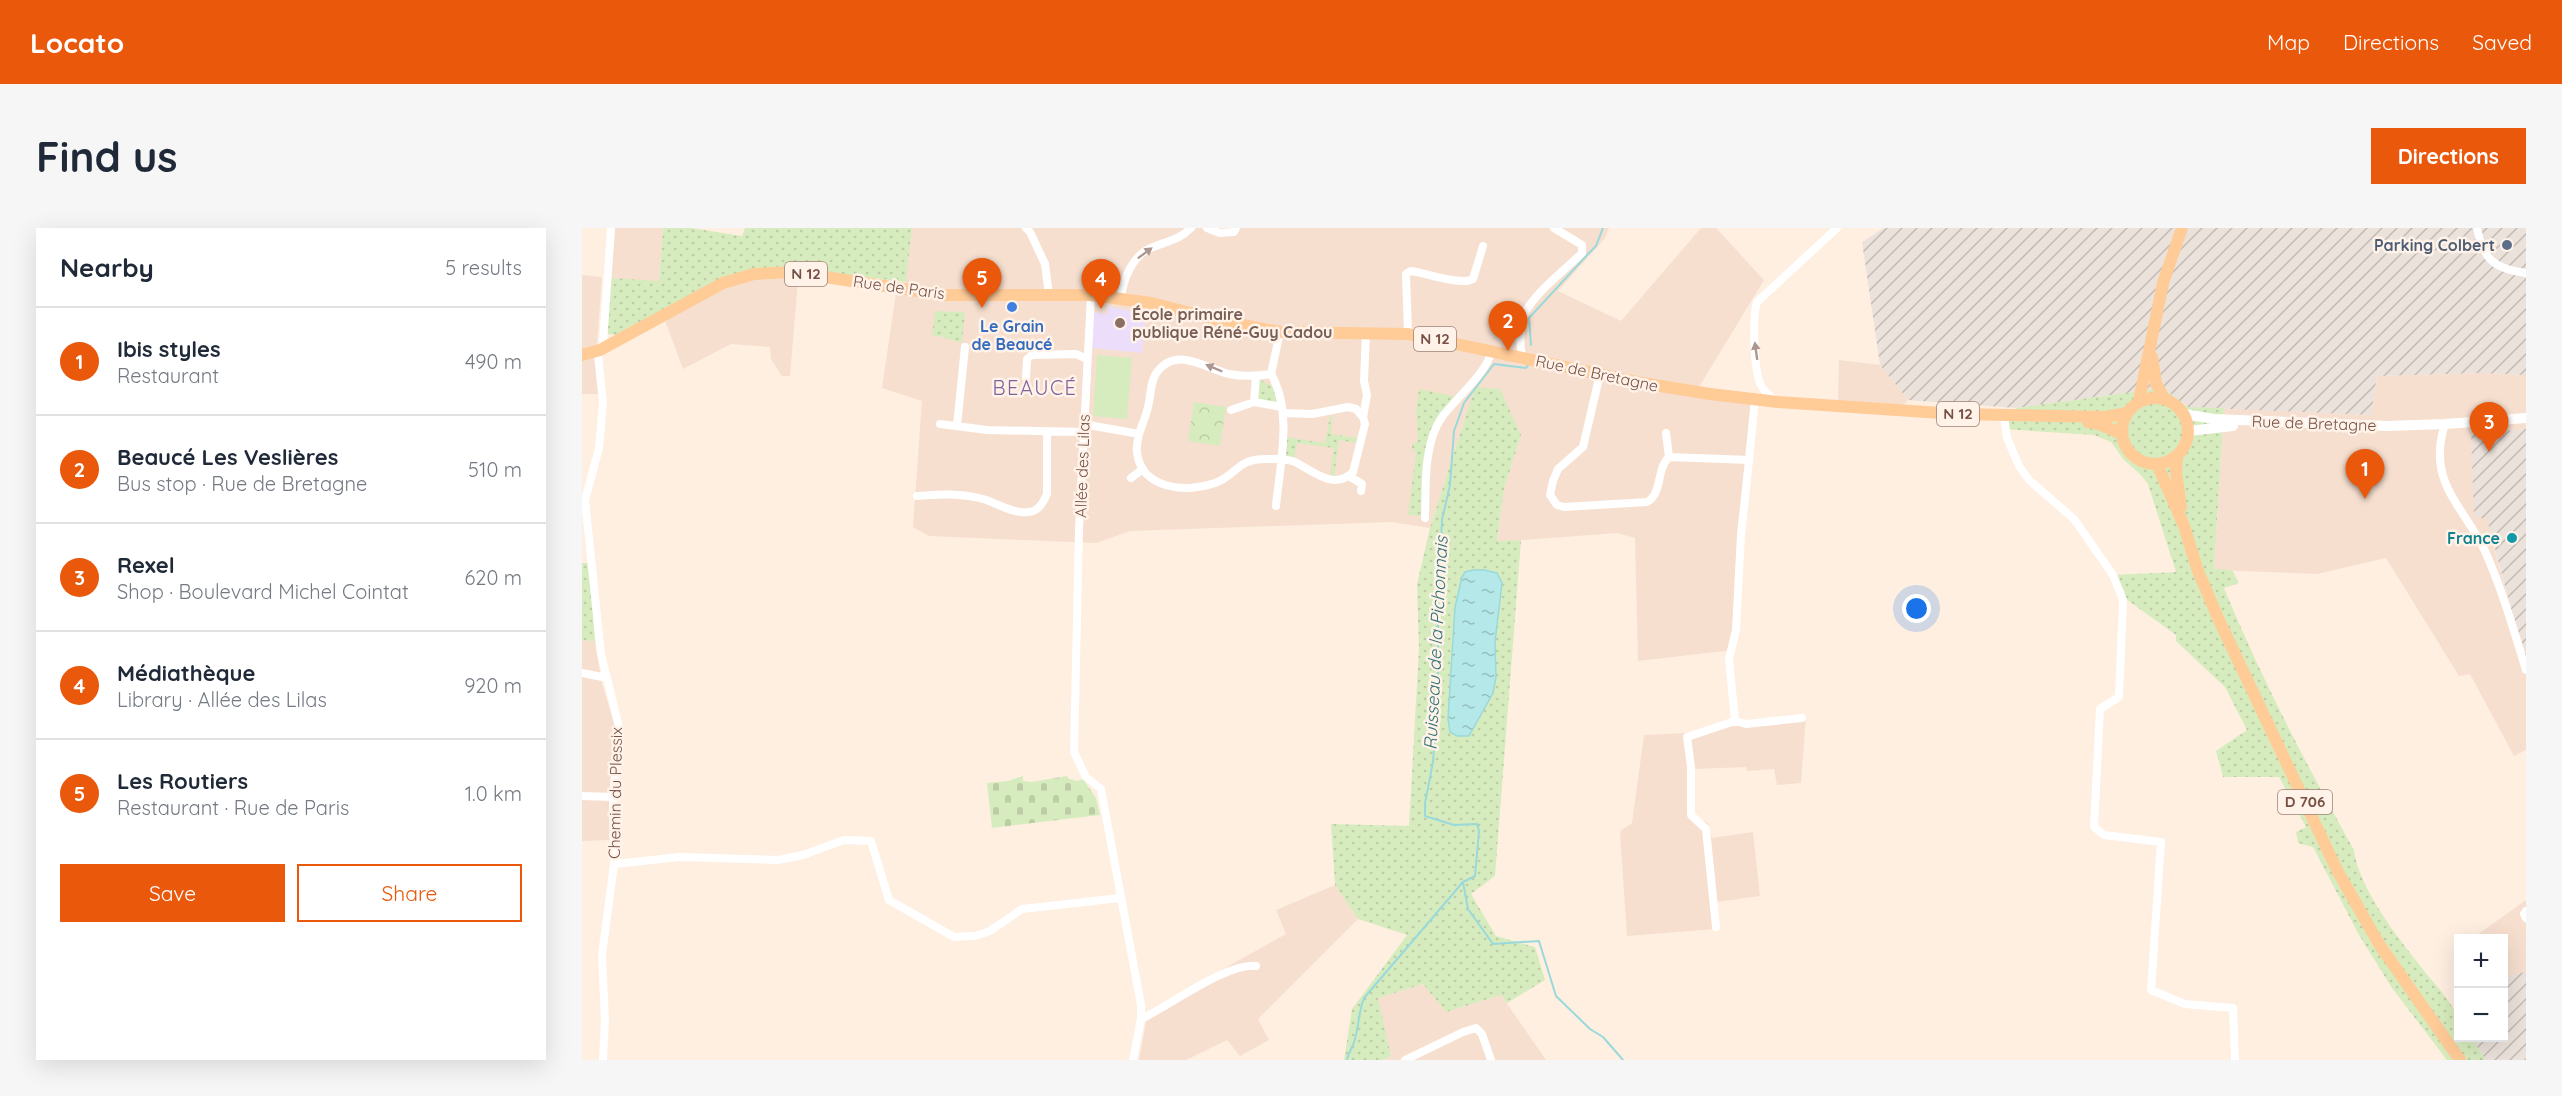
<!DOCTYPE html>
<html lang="en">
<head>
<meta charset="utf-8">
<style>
  :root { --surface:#fff; --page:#f6f6f7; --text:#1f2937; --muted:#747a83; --line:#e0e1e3; --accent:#ea580c }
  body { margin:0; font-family:Quicksand,sans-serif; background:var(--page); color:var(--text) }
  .controls { position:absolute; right:18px; bottom:18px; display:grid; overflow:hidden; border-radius:0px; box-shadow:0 6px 24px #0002 }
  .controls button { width:54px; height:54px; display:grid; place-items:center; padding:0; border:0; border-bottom:2px solid var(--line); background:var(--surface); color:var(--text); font:30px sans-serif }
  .you { position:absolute; left:1335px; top:381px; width:21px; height:21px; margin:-15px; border:4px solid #fff; border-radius:50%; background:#1a73e8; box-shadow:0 0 0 9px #1a73e833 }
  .badge { display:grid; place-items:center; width:39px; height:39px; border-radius:50%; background:var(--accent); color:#fff; font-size:20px; font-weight:700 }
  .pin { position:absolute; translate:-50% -50px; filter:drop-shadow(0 2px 3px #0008) }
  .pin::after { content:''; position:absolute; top:32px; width:21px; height:18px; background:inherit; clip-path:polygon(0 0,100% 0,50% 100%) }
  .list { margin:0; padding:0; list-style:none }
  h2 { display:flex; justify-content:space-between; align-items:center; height:78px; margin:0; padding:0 24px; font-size:26px }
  h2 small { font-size:20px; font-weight:400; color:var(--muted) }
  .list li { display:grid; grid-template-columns:39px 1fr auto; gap:18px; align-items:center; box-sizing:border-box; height:108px; padding:0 24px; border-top:2px solid var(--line) }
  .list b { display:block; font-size:22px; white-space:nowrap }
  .list p { margin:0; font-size:20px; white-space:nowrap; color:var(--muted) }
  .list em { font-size:20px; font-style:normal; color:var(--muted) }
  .actions { display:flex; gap:12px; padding:18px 24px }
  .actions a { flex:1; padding:14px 0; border:2px solid var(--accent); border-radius:0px; text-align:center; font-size:21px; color:var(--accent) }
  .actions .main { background:var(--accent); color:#fff }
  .map { position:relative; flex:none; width:1944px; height:832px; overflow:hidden; border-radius:0px }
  header { display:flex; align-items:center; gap:36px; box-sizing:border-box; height:84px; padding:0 30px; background:var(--accent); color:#fff }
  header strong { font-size:28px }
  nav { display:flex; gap:33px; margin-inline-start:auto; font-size:21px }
  .intro { display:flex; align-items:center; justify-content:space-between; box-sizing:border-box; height:144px; padding:0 36px }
  h1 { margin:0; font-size:42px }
  .button { padding:15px 27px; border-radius:0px; background:var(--accent); color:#fff; font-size:21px; font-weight:700 }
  main { display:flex; gap:36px; padding:0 36px }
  aside { flex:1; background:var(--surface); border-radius:0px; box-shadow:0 6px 24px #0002 }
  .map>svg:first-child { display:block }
  .residential { fill:#f6dfcf }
  .industrial { fill:url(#industrial-furrows) }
  .education { fill:#ecdefa }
  .grass { fill:url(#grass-dots) }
  .cemetery { fill:url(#cemetery-stones) }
  .park { fill:url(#park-crowns) }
  .garden { fill:#d7ecbe }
  .water { fill:url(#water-ripples); stroke:#99d9db; stroke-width:1.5 }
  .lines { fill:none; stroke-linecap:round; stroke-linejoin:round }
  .stream { stroke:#99d9db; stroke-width:2 }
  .street { stroke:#fff; stroke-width:8 }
  .secondary { stroke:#fff; stroke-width:10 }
  .primary { stroke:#ffcb97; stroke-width:12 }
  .oneway { fill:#ad9790 }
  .service-dot { fill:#5c6f8a; stroke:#fff3e9; stroke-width:2 }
  .shop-dot { fill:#3f7fe0; stroke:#fff3e9; stroke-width:2 }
  .education-dot { fill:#8d6e63; stroke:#fff3e9; stroke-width:2 }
  .culture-dot { fill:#0f9aa8; stroke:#fff3e9; stroke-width:2 }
  .labels { text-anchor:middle; stroke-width:5; stroke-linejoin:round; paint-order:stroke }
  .shield { fill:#fff3e9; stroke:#a08277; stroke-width:1.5 }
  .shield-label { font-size:15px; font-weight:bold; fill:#775146 }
  .service-label { font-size:16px; font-weight:bold; fill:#4e5e75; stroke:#fff3e9; text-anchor:end }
  .street-label { font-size:16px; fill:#775146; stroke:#fff3e9 }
  .education-label { font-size:16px; font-weight:bold; fill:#785e54; stroke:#fff3e9; text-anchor:start }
  .shop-label { font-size:16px; font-weight:bold; fill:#366cbe; stroke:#fff3e9 }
  .culture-label { font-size:16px; font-weight:bold; fill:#0d838f; stroke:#fff3e9; text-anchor:end }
  .water-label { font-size:18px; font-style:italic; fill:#357476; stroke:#fff3e9 }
  .quarter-label { font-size:20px; letter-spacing:1.5px; fill:#80619b; stroke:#fff3e9 }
</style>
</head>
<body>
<header>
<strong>Locato</strong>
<nav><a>Map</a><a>Directions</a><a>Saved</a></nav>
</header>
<div class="intro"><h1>Find us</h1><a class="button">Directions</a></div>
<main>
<aside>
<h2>Nearby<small>5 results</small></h2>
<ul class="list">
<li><span class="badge">1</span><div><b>Ibis styles</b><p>Restaurant</p></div><em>490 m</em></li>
<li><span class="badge">2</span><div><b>Beaucé Les Veslières</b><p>Bus stop · Rue de Bretagne</p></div><em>510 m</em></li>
<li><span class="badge">3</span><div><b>Rexel</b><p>Shop · Boulevard Michel Cointat</p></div><em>620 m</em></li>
<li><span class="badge">4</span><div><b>Médiathèque</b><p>Library · Allée des Lilas</p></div><em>920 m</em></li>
<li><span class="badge">5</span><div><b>Les Routiers</b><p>Restaurant · Rue de Paris</p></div><em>1.0 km</em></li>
</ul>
<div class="actions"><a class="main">Save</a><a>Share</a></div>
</aside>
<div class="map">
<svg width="1944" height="832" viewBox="0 0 1944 832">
  <defs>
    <pattern id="industrial-furrows" width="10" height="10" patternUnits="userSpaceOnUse" patternTransform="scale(1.5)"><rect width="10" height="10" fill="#ece2dc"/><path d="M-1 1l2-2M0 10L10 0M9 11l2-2" fill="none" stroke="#c4bab4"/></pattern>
    <pattern id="grass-dots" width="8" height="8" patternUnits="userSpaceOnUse" patternTransform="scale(1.5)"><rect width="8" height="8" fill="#d7ecbe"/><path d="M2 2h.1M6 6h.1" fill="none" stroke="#bccca5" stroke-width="1.8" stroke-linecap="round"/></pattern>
    <pattern id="cemetery-stones" width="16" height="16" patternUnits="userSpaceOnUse" patternTransform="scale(1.5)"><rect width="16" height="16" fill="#d7ecbe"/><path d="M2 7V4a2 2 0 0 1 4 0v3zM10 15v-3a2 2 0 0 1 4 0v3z" fill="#bccca5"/></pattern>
    <pattern id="park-crowns" width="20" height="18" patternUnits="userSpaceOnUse" patternTransform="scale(1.5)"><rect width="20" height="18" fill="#d7ecbe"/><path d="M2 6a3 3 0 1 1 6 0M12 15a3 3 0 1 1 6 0" fill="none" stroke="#bccca5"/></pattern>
    <pattern id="water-ripples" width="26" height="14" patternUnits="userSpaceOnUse" patternTransform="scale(1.5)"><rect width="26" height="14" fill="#b4e8e9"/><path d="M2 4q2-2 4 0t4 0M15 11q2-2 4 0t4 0" fill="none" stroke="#97bebf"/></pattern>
  </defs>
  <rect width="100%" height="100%" fill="#feefe1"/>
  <path class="residential" d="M33,0H81L77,54L29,50Z
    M330,0H1027L1023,10L976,63L1039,93L1119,0H1134L1182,52L1117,159L1176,169L1151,422L1056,433L1053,310L1035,305L915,314L922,261L939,207L893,160L848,300L810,294L548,303L514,315L347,308L331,299L340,173L300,160L314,65L323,58Z
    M217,41L208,148H200L189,131L188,119L149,116L101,141L79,82L136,52Z
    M0,47L20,49L14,129L23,166H0Z
    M1257,132L1298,137L1326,172L1320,178L1256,174Z
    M1899,145L1944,147V201L1890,206L1911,316L1944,437V522L1932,528L1888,446L1877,448L1804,330L1735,346L1632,342L1642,180L1789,187L1795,148Z
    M0,412L13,413L20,456L32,494L33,524L28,612L0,613Z
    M1224,488L1219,555L1195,557L1192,541L1165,543L1164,539L1112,541L1113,589L1126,595L1130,610L1171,604L1178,668L1135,674L1134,701L1045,708L1038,603L1050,595L1062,507L1104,505L1155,494Z
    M753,657L776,691L676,791L687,812L658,828L645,812L604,832H557L566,783L704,706L694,682Z
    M1944,672V744L1922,748V710H1891Z
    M841,756L864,784L919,767L964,832H800L809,828L795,770Z"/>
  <path class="industrial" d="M1302,0H1944V147L1899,145L1795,148L1789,187L1605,179L1581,160L1434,180L1326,172L1298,137L1280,14Z
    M1944,201V437L1905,291L1892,289L1889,206Z
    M1944,744V832H1904L1889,810H1922V748Z"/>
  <path class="education" d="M526,78L565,87L560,125L510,120L512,84L525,86Z"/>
  <path class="grass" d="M81,0H109L160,8L163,0H330L324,54L217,41L171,42L34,107L26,106L23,101L29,50L77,53Z
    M353,83L383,84L380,114C370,114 362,108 350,107Z
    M677,151L691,159L696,175L674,173Z
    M893,159L918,161L939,207L922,261L915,313L939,312L913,648L889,666L914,708L953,719L963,752L925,775L919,767L864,784L841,756L796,770L809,828L800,832H762L770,781L825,707L776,691L753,657L749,596L827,598L837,421L835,356L848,300Z
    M1581,160L1605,179L1642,180L1632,341L1650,342L1657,355L1642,360C1679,450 1724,536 1772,622C1777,663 1821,716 1847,749C1855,758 1874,780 1876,791C1878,796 1876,804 1876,810H1889L1904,832H1865L1810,760L1777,707L1731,619L1716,615L1714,604L1724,599L1697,549H1641L1634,523L1665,502L1643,459L1594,413V407L1544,371L1542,362L1531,347L1594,344L1566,256L1559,247L1542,232L1529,214L1512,207L1420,201L1434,180Z
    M837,161L875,169L859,187L842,244L839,288L826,287L834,225L830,220V216L836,213L834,182Z
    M751,187L749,206L775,210L774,215L757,212L752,248L748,247L752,220L715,215L712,232L702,227L703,209L743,215L748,188Z
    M0,335H7L13,413L0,412Z"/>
  <path class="cemetery" d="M441,548V553L449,554L485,548L487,551L496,553L501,551L514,570L518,587L410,600L405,555L426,553Z"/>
  <path class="park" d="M612,174L644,179L638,218L606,213Z"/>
  <path class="garden" d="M515,127L550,130L545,191L511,188Z"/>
  <path class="water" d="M891,342H902L915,345L920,355L913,414L914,449L911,465L887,508H875L868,504L866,491L873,379L880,349L883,344Z"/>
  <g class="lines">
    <path class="stream" d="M949,117L947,90L1007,25L1014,18L1021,0
      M881,654L886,681L911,716L957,713L974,768L1008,801L1021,809L1041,832
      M765,832C766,825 770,821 772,814C777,800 776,785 782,770L881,654L893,648L897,603L895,596L872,597L843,588V575L851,534L856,465V374L860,292L868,257L872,203L882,175L912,136L944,140L946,137"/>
    <path class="street" d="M444,0L448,4L463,36L467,67
      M625,0L638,5L652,4L654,0
      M1895,0C1901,32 1913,41 1944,45
      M509,67L497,301L492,524L504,549L519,561L559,777V791L551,832
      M539,70C541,51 551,26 571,19C586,13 597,12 609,0
      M826,106L824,46L829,43C844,45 879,58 891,51L901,18
      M940,129C938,117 937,98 942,87C951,66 983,42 1000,25V17L972,0
      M1018,146L1001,219L976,241L971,253L968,267L975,277L982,279L1065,274C1081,265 1074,241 1087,229L1167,232L1173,171
      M674,148L672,174L700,179
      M444,150L445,131L450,127L494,126L505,131
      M1195,173C1187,168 1182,164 1178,155C1172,140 1170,90 1175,74L1255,0
      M649,182L672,174
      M1422,188L1425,210L1437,238L1447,252L1492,291L1531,347L1541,372L1537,469L1518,481L1512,599L1522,607L1579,614L1569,762L1603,776L1651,780L1653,832
      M781,189L785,167L782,153L784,104
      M358,196L405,202L501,204
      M501,196L557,206C556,211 554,219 555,224C559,262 605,265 633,255C656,247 654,230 686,231C694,231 705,230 713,234C731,243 752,263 771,244L783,196L781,189L774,181L766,179L730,186L701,185
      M1863,196C1844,254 1881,277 1903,323C1920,361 1932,403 1944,442
      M375,198L383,119
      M1084,205L1087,229
      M557,206C560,197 564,188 566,179C569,168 568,153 575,144C595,117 624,141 647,146C661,149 675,148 689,146
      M767,248L780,256L779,263
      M549,250L561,241
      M335,268C357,266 378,265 401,271C415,275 431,286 446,284C456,284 461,275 465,266V204
      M694,278C698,236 711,184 689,146L698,104
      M843,290C844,259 841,216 860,189C874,170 905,145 910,122
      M0,445L25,450
      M1153,493L1164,496L1220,490
      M0,568L31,569
      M32,636L98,629L196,632L221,627L262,612L289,613L307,672L372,709L393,708L408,703L440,681L538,670
      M1944,683L1942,686L1944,690
      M1134,699L1124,601L1109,587V539L1105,509L1153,493L1147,431L1154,402L1159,307L1167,232
      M559,791C589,777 644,735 674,738
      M21,832L23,792L20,727L32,636L31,569L37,499L19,426L3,272L17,220L21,174L16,127L21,115L29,0
      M823,832L881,804L894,800L900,806L909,832"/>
    <path class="secondary" d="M1602,186L1632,191L1805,198L1863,196L1944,190
      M1607,203L1651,198"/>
    <path class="primary" d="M0,127L18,122L141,55L172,46L210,44L362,67H509L569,75L640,93L698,104L826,106L1060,155L1128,166L1196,174L1374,186L1524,189L1545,185
      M1570,129L1574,156L1582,170
      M1540 203a33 33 0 1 1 66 0a33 33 0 1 1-66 0Z
      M1557,173L1581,55L1600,0
      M1506,194L1517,196L1540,206
      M1595,229L1594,244L1599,279
      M1575,236L1602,298L1616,343L1636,390L1755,642L1797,716L1878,832"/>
  </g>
  <defs><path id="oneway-solid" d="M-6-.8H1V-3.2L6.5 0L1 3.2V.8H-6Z" transform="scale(1.5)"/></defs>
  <g class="oneway">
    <use href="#oneway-solid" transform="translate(563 25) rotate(-37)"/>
    <use href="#oneway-solid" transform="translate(1174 123) rotate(-98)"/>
    <use href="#oneway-solid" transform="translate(632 140) rotate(-157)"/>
  </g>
  <circle class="service-dot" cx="1925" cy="17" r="6"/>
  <circle class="shop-dot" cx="430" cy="79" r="6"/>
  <circle class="education-dot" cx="538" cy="95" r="6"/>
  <circle class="culture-dot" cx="1930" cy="310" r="6"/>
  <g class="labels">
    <g class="shield">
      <rect x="203" y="34" width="42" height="24" rx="4.5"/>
      <rect x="832" y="99" width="42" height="24" rx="4.5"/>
      <rect x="1355" y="174" width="42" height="24" rx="4.5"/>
      <rect x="1696" y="562" width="54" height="24" rx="4.5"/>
    </g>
    <g class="shield-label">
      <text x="224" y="51">N 12</text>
      <text x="853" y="116">N 12</text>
      <text x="1376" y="191">N 12</text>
      <text x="1723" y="579">D 706</text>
    </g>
    <g class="service-label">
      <text x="1913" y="23">Parking Colbert</text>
    </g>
    <g class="street-label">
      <text transform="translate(317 59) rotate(8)" y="6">Rue de Paris</text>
      <text transform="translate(1015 145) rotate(12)" y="6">Rue de Bretagne</text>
      <text transform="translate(1732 195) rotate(2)" y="6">Rue de Bretagne</text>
      <text transform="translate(500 238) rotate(-88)" y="6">Allée des Lilas</text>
      <text transform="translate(33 565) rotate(-89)" y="6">Chemin du Plessix</text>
    </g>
    <g class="education-label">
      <text x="550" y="92">École primaire<tspan x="550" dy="18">publique Réné-Guy Cadou</tspan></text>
    </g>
    <g class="shop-label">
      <text x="430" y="104">Le Grain<tspan x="430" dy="18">de Beaucé</tspan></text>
    </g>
    <g class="culture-label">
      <text x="1918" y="316">France</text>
    </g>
    <g class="water-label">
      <text transform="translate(854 415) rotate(-87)" y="6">Ruisseau de la Pichonnais</text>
    </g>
    <g class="quarter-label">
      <text x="453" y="167">BEAUCÉ</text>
    </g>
  </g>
</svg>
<div class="controls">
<button>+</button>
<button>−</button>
</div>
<div class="you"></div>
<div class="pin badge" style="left:1783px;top:271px">1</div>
<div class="pin badge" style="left:926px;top:123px">2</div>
<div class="pin badge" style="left:1907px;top:224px">3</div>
<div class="pin badge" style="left:519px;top:81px">4</div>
<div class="pin badge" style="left:400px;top:80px">5</div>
</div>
</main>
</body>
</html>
